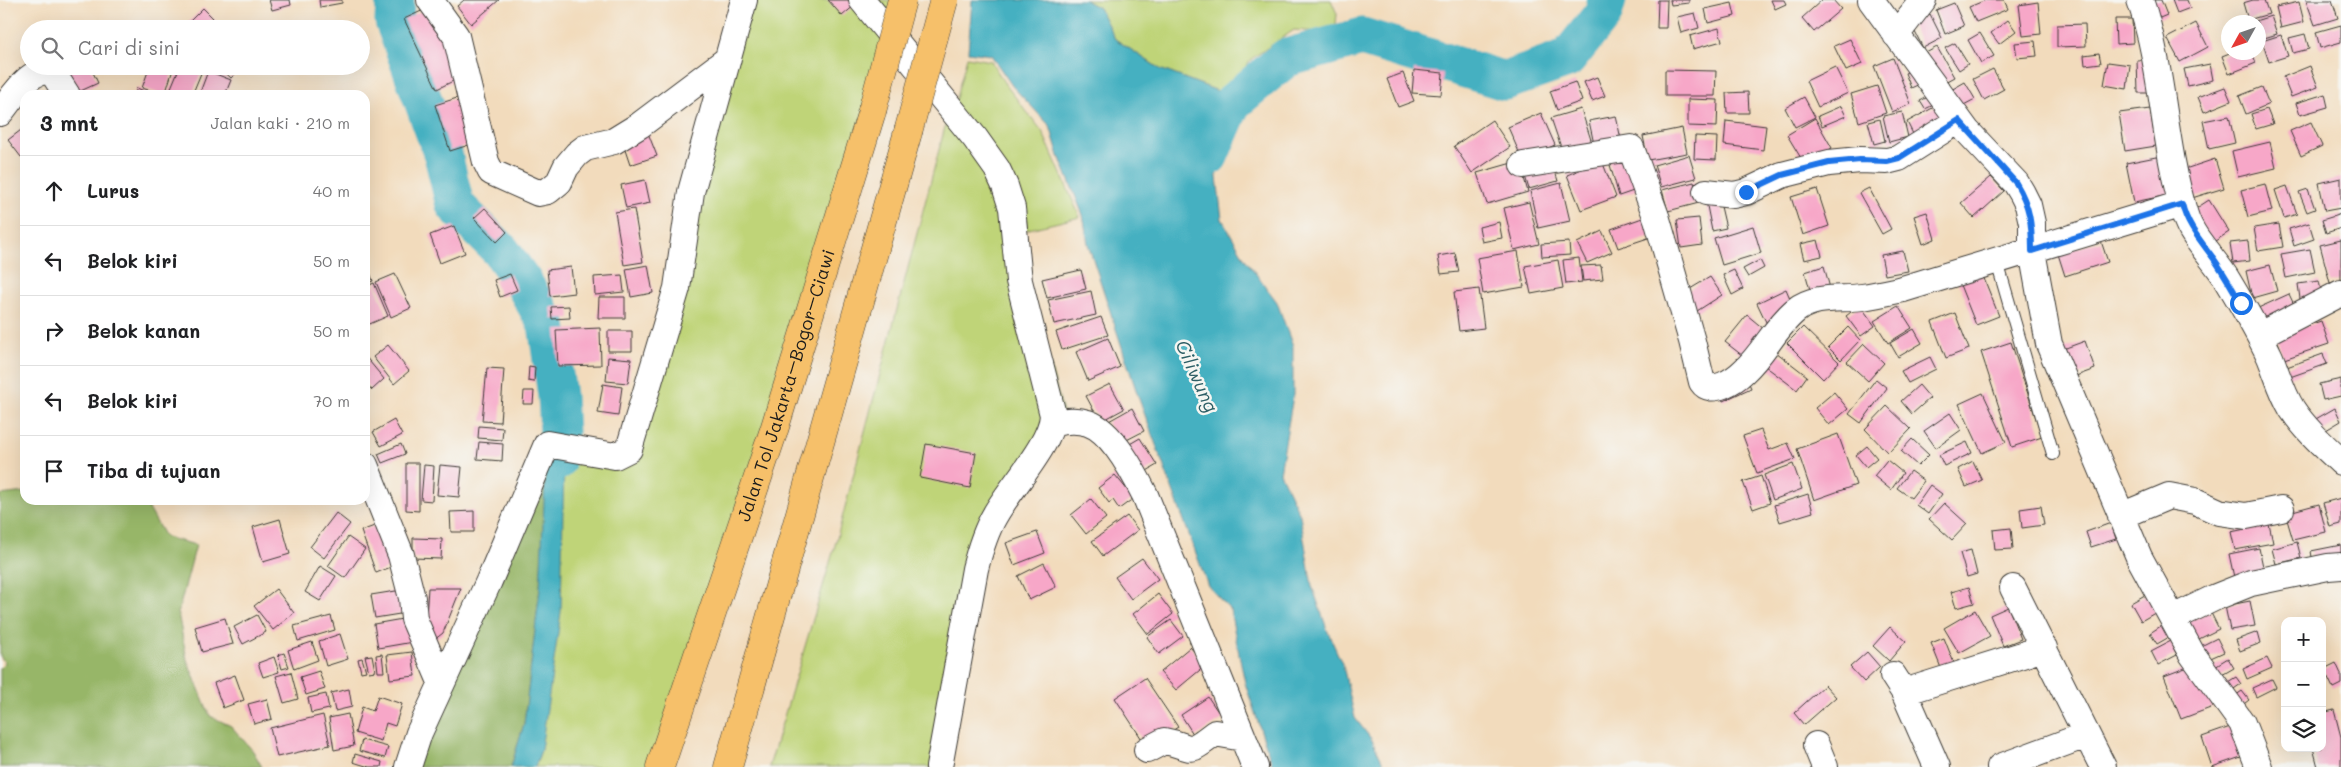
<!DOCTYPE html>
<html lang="id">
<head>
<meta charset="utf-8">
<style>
  :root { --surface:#fff; --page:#f6f6f6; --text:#202124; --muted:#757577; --line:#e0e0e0 }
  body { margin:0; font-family:Mali,sans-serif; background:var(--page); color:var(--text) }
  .controls { position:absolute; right:15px; bottom:15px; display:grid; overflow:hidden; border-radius:10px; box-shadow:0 5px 20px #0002 }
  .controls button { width:45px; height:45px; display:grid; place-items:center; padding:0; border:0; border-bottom:1px solid var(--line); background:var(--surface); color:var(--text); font:25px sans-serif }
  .compass { position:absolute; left:2221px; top:15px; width:45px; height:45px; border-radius:50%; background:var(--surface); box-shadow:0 5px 20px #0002; rotate:230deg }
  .stop { position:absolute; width:15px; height:15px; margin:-11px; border:4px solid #1a73e8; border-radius:50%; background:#fff }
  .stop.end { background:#1a73e8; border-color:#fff; box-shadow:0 1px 5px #0008 }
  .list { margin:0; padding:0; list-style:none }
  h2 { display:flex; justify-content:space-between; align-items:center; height:65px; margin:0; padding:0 20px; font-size:21px }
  h2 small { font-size:16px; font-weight:400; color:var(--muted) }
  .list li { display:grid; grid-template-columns:32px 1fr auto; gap:15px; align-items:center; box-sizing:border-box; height:70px; padding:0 20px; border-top:1px solid var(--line) }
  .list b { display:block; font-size:19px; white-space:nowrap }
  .list em { font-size:16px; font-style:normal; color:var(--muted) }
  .icon { flex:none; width:28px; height:28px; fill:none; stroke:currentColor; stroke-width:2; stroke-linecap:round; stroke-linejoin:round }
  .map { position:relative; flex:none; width:2341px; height:767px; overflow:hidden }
  .search { position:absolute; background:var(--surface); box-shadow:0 5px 20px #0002; left:20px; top:20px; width:350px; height:55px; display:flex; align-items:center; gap:12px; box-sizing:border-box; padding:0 18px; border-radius:28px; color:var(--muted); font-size:19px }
  .panel { position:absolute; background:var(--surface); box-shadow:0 5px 20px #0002; left:20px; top:90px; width:350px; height:415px; border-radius:15px }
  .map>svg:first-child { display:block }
  .green { fill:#bfd478; stroke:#6e784a }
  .forest { fill:#97b668; stroke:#5a6942 }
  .water { fill:#44b0c1; stroke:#30666e }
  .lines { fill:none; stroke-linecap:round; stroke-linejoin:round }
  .river { stroke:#44b0c1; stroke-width:39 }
  .building { fill:#f7a7c8 }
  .lane-casing { stroke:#3c3934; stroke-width:14 }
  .street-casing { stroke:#3c3934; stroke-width:28 }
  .highway-casing { stroke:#3c3934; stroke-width:29 }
  .lane { stroke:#fff; stroke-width:12 }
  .street { stroke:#fff; stroke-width:26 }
  .highway { stroke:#f6c06b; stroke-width:28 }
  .highway-bridge-casing { stroke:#3c3934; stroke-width:29; stroke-linecap:butt }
  .highway-bridge { stroke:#f6c06b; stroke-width:28 }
  .route { stroke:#1a73e8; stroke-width:6 }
  .labels { text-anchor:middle; stroke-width:5; stroke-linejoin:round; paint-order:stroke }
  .street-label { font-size:18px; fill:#1c1c1c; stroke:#f6f6f2 }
  .water-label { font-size:19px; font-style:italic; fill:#2e5f66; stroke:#f6f6f2 }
</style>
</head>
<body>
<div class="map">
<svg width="2341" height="767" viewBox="0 0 2341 767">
  <rect width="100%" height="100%" fill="#f6f6f2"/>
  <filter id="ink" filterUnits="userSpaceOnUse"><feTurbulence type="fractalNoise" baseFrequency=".02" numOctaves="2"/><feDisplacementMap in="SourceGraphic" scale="10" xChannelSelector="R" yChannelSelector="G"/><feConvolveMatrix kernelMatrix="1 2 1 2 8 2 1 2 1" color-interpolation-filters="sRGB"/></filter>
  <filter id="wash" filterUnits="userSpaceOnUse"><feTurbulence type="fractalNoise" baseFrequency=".0096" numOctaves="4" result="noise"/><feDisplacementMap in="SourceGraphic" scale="20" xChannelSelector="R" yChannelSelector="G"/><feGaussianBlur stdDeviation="1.12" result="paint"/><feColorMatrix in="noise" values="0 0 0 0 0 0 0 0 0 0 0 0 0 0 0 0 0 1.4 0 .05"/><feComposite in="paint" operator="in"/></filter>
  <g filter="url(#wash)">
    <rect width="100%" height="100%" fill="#f2dbbc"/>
    <path class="green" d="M743,0H902L660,767H535L541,750L565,448L630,449Z
      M1085,0H1331L1337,14L1335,33L1294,30L1251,59L1232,87L1223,93L1160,69L1115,39L1099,8Z
      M967,57L991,61L1005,84L1042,131L1080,217L1025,230L953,109Z
      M946,123L976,157L1005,204L1064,415L987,530L947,767H769L834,549Z"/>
    <path class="forest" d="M548,448L540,588L524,724L511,767H408Z
      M25,492V500H144L165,537L196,545L178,613L187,660L210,716L231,726L253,751L262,767H0V668L5,663L0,656V495Z"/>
    <path class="water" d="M972,0H1085L1099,8L1115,39L1160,69L1223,93L1233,113L1216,169L1222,219L1245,259L1277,302L1293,347V396L1280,473L1300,515L1312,586L1328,632L1343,666L1355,718L1372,740L1385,767H1273L1245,683L1230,610L1208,586L1139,399L1088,244L1083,215L1059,156L1050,126L1013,87L991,55L968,52Z
      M553,407L565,409L561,612L541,750L535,767H511L524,724L540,588L548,415Z"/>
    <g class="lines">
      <path class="river" d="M395,0L394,21L443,155L455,205L501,251L523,282L547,324L557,396L559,432L556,462
        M1209,156L1232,103L1286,58L1362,37L1505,81L1567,59L1603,14L1607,0"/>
    </g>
    <g id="blocks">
      <path class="building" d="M269,0H290L291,5L272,10Z
        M319,0H342V3L320,7Z
        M464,0H499L471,24L457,6Z
        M828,0H851L855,5L842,16Z
        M1658,0H1667L1666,28H1657Z
        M1670,0H1689V3L1671,5Z
        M1771,0H1784L1786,4L1775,9Z
        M1822,0H1833L1841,9L1814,32L1802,18Z
        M1986,0H2004L2008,9L1976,22L1969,7Z
        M2147,0H2161L2167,15L2155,20Z
        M2172,0H2187L2190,8L2177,13Z
        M2253,0H2264L2269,14L2248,20L2243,3Z
        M2306,0H2332L2338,18L2315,25Z
        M2038,2L2041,34L2023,36L2019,5Z
        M2299,2L2304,22L2281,28L2276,7Z
        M1732,3L1735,16L1708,23L1705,9Z
        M1954,3L1964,26L1945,34L1936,10Z
        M203,8L213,18L203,29H182Z
        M428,8L461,77L437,89L404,19Z
        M1695,13L1699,28L1681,33L1677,17Z
        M1930,14L1942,38L1923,48L1911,24Z
        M2271,16L2277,34L2258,40V22H2252Z
        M214,19L223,29H205Z
        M2115,19H2132L2133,43L2116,44Z
        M2008,20L2016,31L1999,44L1991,33Z
        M2196,23L2208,47L2180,62L2167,38Z
        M2085,24L2086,46L2057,47V25Z
        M2341,25V42L2320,48L2316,32Z
        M1719,28L1722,41L1693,49L1690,36Z
        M1980,33L1994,56L1981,63L1968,40Z
        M2305,34L2309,49L2293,53L2289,38Z
        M2281,35L2288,56L2269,62L2262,41Z
        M1850,39L1862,64L1846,71L1834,46Z
        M2035,41L2037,56L2017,58L2015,43Z
        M1955,43L1968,64L1959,70L1945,48Z
        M1937,47L1954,77L1941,84L1924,54Z
        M2232,52H2252L2256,63L2229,74L2222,56Z
        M2099,53L2101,63L2085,65L2084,55Z
        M1893,58L1911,104L1892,112L1874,66Z
        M2154,59L2155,93H2138L2137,60Z
        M2108,62L2130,65L2127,89L2104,85Z
        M2210,64L2213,80L2188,86L2184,69Z
        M70,66H90L98,83L72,95L59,71Z
        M150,66H174L165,95L142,88Z
        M180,66H204L192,95H168Z
        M218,66H240L241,68L231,78Z
        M2310,66L2318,87L2291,97L2283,77Z
        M1835,67L1848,93L1818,107L1806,81Z
        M1915,68L1922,83L1911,88L1905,73Z
        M1993,69L2004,89L1984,100L1973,79Z
        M1414,70L1443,73L1441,95L1412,93Z
        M1665,70L1716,71L1715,96H1665Z
        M208,71L231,80L225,95H199Z
        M1403,73L1414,101L1398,107L1387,79Z
        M1597,77L1605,96L1592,101L1584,82Z
        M1575,82L1582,101L1557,110L1550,91Z
        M1965,82L1975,99L1960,107L1951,90Z
        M1877,86L1886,113L1859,122L1851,94Z
        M2225,87L2231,101L2204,112L2198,97Z
        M2262,87L2269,104L2246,114L2239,96Z
        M137,88L153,95H134Z
        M1748,92L1749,113H1727L1726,93Z
        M1934,94L1938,103L1925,109L1920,101Z
        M2325,94L2328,107L2300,115L2296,103Z
        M1804,97L1815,117L1795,127L1785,108Z
        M457,98L472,144L450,151L435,105Z
        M1688,99L1718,100L1717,127L1688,126Z
        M1938,105L1946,119L1914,136L1907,122Z
        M1841,106L1846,116L1822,126L1818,116Z
        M1581,109L1593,146L1564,156L1551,118Z
        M2150,109L2156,146L2125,151L2119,113Z
        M2267,109L2273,124L2256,129L2251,114Z
        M1902,112L1908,137L1889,142L1883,116Z
        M1541,113L1555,145L1522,159L1508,127Z
        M1616,116L1622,144L1595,149L1589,121Z
        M2229,116L2235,143L2209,149L2203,121Z
        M1815,118L1832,148L1804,163L1787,135Z
        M1880,119L1885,141L1874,144L1868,122Z
        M1492,120L1510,147L1472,173L1454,146Z
        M1726,121L1766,126L1763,150L1724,145Z
        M2311,122L2322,146L2301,156L2290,131Z
        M25,127V155L21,157L8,140Z
        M1682,128L1687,153L1648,160L1643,136Z
        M648,133L657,156L630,165L622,141Z
        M1695,136L1717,137L1716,160L1694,159Z
        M2270,142L2276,168L2238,177L2232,151Z
        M1631,151L1642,188L1619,196L1608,158Z
        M1689,155L1696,178L1661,187L1654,165Z
        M2166,155L2173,194L2134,202L2126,163Z
        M2215,159L2224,188L2192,198L2182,170Z
        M1519,161L1528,192L1487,204L1477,173Z
        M1602,161L1616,197L1581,210L1567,175Z
        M1553,165L1558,181L1529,189L1524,173Z
        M1991,177L2004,191L1974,218L1961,203Z
        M2341,178V208L2325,211L2319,183Z
        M645,180L650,203L626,208L621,185Z
        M1694,182L1699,203L1668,211L1662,190Z
        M1561,183L1570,221L1538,228L1530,191Z
        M2265,184L2272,211L2248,217L2241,190Z
        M2287,186L2297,214L2284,218L2275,190Z
        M1869,188L1891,229L1882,234L1859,193Z
        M1817,189L1829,226L1803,235L1791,197Z
        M2308,189L2315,209L2307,212L2299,192Z
        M1719,198L1726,228L1712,231L1706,201Z
        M2209,200L2229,232L2212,243L2192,211Z
        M1529,202L1539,244L1514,250L1504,208Z
        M485,208L507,232L497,242L474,218Z
        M634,209L643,262L624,265L615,212Z
        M1927,212L1935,239L1923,244L1914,216Z
        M2341,214V228L2326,233L2322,220Z
        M1648,216L1654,236L1618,248L1611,229Z
        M1699,218L1702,245L1681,248L1677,220Z
        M1499,222L1502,238L1482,242L1479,227Z
        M2309,223L2314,239L2294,246L2289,229Z
        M2279,224L2283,247L2258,251L2254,228Z
        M454,226L465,253L440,263L430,235Z
        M1753,226L1761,253L1722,265L1714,238Z
        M1602,231L1612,252L1587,263L1577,243Z
        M1818,240L1822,256L1804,260L1800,244Z
        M2341,240V280L2330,283L2320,245Z
        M2101,241L2108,262L2065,276L2058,254Z
        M2248,241L2250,261L2233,263L2230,243Z
        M1569,242L1570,255L1542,257L1541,244Z
        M2310,249L2315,272L2286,278L2281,254Z
        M1518,251L1524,287L1483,294L1477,258Z
        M1903,251L1908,271L1885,275L1881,255Z
        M1455,253L1459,272L1441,274L1438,256Z
        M1579,258L1582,282L1566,284L1563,260Z
        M365,259L373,281L365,284Z
        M1558,260L1563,288L1531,294L1525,266Z
        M1760,260L1764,268L1748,277L1743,269Z
        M648,265L653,293L631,297L626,269Z
        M1601,265L1603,279L1583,281L1581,266Z
        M2270,265L2277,291L2252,298L2246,271Z
        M1824,266L1831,292L1812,297L1805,272Z
        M571,267L574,293L550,296L547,270Z
        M1081,270L1086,289L1047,298L1042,279Z
        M1734,270L1743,289L1732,295L1723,275Z
        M1981,271L1999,316L1976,325L1958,280Z
        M395,274L411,308L391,317L376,282Z
        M510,274L517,290L500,297L494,280Z
        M622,275L624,292L595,295L594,277Z
        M1710,277L1722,295L1697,311L1685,292Z
        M2319,281L2322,296L2300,299L2298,284Z
        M374,283L388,316L365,326V287Z
        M1479,289L1484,328L1459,331L1454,292Z
        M1786,289L1795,310L1767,324L1757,303Z
        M1091,291L1096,315L1054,324L1048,300Z
        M2289,294L2297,311L2264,326L2256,309Z
        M599,297H625V318H598Z
        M1860,305L1875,326L1861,336L1846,316Z
        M569,306L570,318L552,319L551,307Z
        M1898,306L1912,328L1888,343L1874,321Z
        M1955,313L1969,349L1946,358L1932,322Z
        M1747,315L1764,329L1743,356L1725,342Z
        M1101,317L1108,335L1062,350L1056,332Z
        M2321,321L2329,344L2284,359L2276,336Z
        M1803,327L1839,362L1823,379L1787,343Z
        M1848,327L1860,340L1841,360L1828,347Z
        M600,328L601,365L558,366L556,330Z
        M1914,329L1922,343L1898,357L1890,343Z
        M608,331H632V351H608Z
        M1108,338L1120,367L1088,381L1076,352Z
        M2085,341L2095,369L2065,380L2055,352Z
        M2011,342L2042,437L2012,447L1981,352Z
        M1864,344L1884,363L1868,381L1847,362Z
        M388,345L409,371L394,384L373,357Z
        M1776,352L1807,376L1797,390L1765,366Z
        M2323,354L2327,364L2287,378L2284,368Z
        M365,356L384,379L372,390L365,382Z
        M608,357L631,359L628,383L606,381Z
        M1930,357L1936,369L1908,383L1901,371Z
        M529,366L535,367L534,382L528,381Z
        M487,368L504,369L500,422L482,421Z
        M1876,379L1887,388L1861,423L1849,414Z
        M2341,379V396L2323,400L2319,384Z
        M1748,381L1751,388L1723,401L1720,394Z
        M603,384L622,387L618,416L598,413Z
        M1110,384L1124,409L1100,422L1086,396Z
        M1919,385L1930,398L1912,414L1901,401Z
        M524,391H534L533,404H523Z
        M1834,392L1848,409L1829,425L1815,408Z
        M1983,393L2006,442L1982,453L1959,404Z
        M1887,406L1911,429L1888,453L1865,429Z
        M1132,408L1144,431L1119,444L1107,422Z
        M2335,408L2341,421L2321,433L2314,420Z
        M1950,413L1961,430L1936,448L1924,431Z
        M394,420L402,435L381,446L373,432Z
        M479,426L503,428L502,440L478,438Z
        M1761,430L1769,450L1788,443L1795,459L1757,473L1743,436Z
        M1838,434L1856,485L1814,500L1797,449Z
        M1140,438L1157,465L1140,475L1123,448Z
        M1912,439L1929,455L1918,466L1901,451Z
        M479,442L503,444L502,461L477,459Z
        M1967,442L1972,453L1944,466L1939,455Z
        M401,444L405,454L382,463L378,454Z
        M926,444L976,453L970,488L920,478Z
        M1867,446L1877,458L1866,467L1856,455Z
        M1887,460L1903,473L1891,490L1874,476Z
        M1973,461L1982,480L1966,487L1958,469Z
        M406,463H419V511L406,510Z
        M1793,464L1802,489L1773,500L1764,475Z
        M424,465L434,466L432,501L421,500Z
        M440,465L462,467L459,497L437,495Z
        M1910,471L1924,481L1911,498L1897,488Z
        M1115,475L1134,498L1119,509L1113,500L1109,503L1098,488Z
        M1761,476L1770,503L1753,509L1743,482Z
        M1930,485L1942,494L1928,514L1916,505Z
        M1808,494L1813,512L1780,522L1774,505Z
        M2341,498V524L2330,527L2323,503Z
        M1091,499L1106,518L1086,534L1071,515Z
        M1944,503L1967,524L1952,540L1929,519Z
        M2319,504L2326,532L2293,540L2285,513Z
        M2041,506L2044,525L2022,528L2020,509Z
        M474,511V532H451L450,512Z
        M336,513L350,524L324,558L310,547Z
        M1127,516L1138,530L1103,556L1092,541Z
        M280,519L290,554L263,562L253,527Z
        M385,522L401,563L376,573L361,531Z
        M2111,523L2116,539L2091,547L2086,532Z
        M2269,524L2273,543L2235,550L2231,532Z
        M2011,528L2013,549L1995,550L1993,530Z
        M1037,532L1045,553L1014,565L1006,543Z
        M348,537L365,549L345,578L328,566Z
        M413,538L442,539L441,559L413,558Z
        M2297,542L2301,558L2276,564L2272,549Z
        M2341,545V557L2313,563L2311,551Z
        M2259,548L2265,576L2235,582L2229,554Z
        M1971,550L1977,574L1967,577L1960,553Z
        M1142,558L1158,579L1131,599L1115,577Z
        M1044,563L1056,587L1029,600L1018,576Z
        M320,566L336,576L320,601L305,592Z
        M1969,587L1974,603L1956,608L1951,592Z
        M428,588H461L443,633L434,640L425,632Z
        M276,589L294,613L273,630L254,606Z
        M402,590L406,613L375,618L371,595Z
        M2150,592L2160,610L2141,621L2131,603Z
        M1158,594L1173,614L1148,634L1133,614Z
        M2250,601L2255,626L2230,630L2225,606Z
        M2008,607L2021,639L2003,646L1990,615Z
        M1975,610L1990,636L1959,653L1944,628Z
        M2210,611L2219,629L2195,641L2186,623Z
        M257,615L266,632L243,644L234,627Z
        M331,616L335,630L298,641L294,626Z
        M225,618L233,644L202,652L195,627Z
        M408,618L413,642L378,648L374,624Z
        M1171,620L1183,636L1159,654L1147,637Z
        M2164,624L2171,636L2157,644L2150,633Z
        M1890,627L1906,641L1889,661L1873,646Z
        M2258,632L2261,643L2240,651L2236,640Z
        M340,634L348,659L326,666L319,641Z
        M1944,638L1954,663L1941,668L1931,643Z
        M2217,638L2224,652L2204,661L2197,648Z
        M2170,641L2177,655L2158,665L2151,651Z
        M312,642L318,660L294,669L288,650Z
        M1190,647L1206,665L1176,690L1160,672Z
        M412,652L415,676L390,679L387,655Z
        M1867,652L1880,667L1864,682L1850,667Z
        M284,653L289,667L282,669L278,655Z
        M382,654L384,672H378L376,655Z
        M372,655L375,671L369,672L365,656Z
        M274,657L279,672L263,677L258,663Z
        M362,658L366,671L361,672L358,659Z
        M2228,658L2234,668L2215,679L2210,669Z
        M2267,658L2272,668L2247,679L2243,669Z
        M2336,663L2341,674V684L2333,688L2324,669Z
        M2196,664L2213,707L2181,719L2164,676Z
        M319,671L325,689L306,695L300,677Z
        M291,672L298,699L284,703L276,676Z
        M235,675L244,700L223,708L214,683Z
        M2236,677L2241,684L2228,693L2223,685Z
        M1145,678L1178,727L1147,747L1115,698Z
        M2272,679L2276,687L2256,697L2252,688Z
        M1825,685L1836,697L1804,725L1794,713Z
        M349,689L352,707L335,711L331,693Z
        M2242,691L2249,700L2240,707L2232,698Z
        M326,694L329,709L311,713L308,698Z
        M378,696L402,704L395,726L386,723L381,741L355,733L362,707L373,711Z
        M1208,697L1223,719L1195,737L1181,715Z
        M267,699L272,719L254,724L248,704Z
        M2334,710L2341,737V767H2318L2313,748H2322V713Z
        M348,714L354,746L334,750L329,718Z
        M323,715L330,745L277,757L270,728Z
        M2233,726L2244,756L2212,767L2202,737Z
        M362,740L388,747L385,758L359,751Z
        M355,754L382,762L381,767H369L353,762Z"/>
    </g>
  </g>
  <g filter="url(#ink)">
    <use href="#blocks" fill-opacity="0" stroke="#3c3934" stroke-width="1"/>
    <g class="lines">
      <defs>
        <path id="lane" d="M1997,262L2053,454"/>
        <path id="street" d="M430,0L456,36L486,162L491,172L538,193L548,191L559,182L566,167L577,154L585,148L614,141L640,125L728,59
          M862,0L975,138L997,169L1005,186L1012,208L1019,281L1053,415C1052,443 1010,488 995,515C985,532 980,549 975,569L939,767
          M1871,0L1967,131L2016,183L2022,193L2028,205L2032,223V251L2049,344L2139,557L2192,654L2242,723L2259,767
          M2140,0C2164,69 2163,145 2185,215C2192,239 2215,259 2228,281C2243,306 2258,331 2270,357C2277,374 2282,393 2292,409C2305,429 2324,446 2341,462
          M1896,35L1923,0
          M0,113C12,99 31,64 53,73L67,95
          M1523,165L1631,148L1657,219L1692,341L1702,382C1711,396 1735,380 1744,371C1764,353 1775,327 1796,310C1815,295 1840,300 1862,297C1876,295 1889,292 1903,289L2182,204
          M1706,192L1734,195L1746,192L1782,175L1829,163L1860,160L1887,161L1899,158L1959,120
          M2260,335L2341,293
          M1053,423C1065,421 1076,419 1088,423C1112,431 1134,473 1145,495L1255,767
          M365,465L401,555L412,598L414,619L441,682
          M2121,516L2169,496L2195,501L2219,512L2246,516L2281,509
          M2013,588L2103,767
          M2173,618L2216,597L2251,583L2328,567L2341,566
          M1893,675L1904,692L1937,767
          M1904,692L2044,648
          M1816,745L1825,767
          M1147,750L1164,741C1196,747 1185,756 1215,733L1243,738
          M408,767L419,733L489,581L547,444L615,456L629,449L677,288L691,192L744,0
          M2000,767L2086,735"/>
        <g id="highway">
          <path id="s1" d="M660,767L774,430L872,111"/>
          <path d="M728,767L908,132"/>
        </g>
      </defs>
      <use href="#lane" class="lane-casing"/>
      <use href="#street" class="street-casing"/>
      <use href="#highway" class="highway-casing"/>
      <use href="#lane" class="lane"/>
      <use href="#street" class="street"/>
      <use href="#highway" class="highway"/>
      <defs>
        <path id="highway-bridge" d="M872,111L902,0
          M908,132L944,0"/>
      </defs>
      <use href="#highway-bridge" class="highway-bridge-casing"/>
      <use href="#highway-bridge" class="highway-bridge"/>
    </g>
  </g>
  <g class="lines" filter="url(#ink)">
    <path class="route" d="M1746,192L1782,175L1829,163L1860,160L1887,161L1899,158L1959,120L2016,183C2030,206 2032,224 2032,251L2182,204C2187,226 2201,241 2214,259C2224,273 2232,288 2241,303"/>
  </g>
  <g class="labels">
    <g class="street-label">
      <text dy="6" stroke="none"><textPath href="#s1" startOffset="402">Jalan Tol Jakarta–Bogor–Ciawi</textPath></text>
    </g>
    <g class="water-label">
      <text transform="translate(1197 376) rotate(66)" y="7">Ciliwung</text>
    </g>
  </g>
</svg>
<div class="controls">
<button>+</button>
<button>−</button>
<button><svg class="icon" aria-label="layers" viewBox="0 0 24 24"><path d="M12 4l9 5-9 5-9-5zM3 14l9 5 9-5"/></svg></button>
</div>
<svg class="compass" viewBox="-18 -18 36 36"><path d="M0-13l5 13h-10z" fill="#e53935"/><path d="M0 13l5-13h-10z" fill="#757577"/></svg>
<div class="stop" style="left:2241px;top:303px"></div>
<div class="stop end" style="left:1746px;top:192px"></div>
<div class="search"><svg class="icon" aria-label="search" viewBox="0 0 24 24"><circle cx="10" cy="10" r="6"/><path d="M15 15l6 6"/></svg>Cari di sini</div>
<section class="panel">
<h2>3 mnt<small>Jalan kaki · 210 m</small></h2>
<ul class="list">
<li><svg class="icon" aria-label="ahead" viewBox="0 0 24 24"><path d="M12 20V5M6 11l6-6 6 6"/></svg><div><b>Lurus</b></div><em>40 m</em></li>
<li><svg class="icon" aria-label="left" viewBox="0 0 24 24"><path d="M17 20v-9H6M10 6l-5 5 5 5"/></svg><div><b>Belok kiri</b></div><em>50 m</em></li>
<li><svg class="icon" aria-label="right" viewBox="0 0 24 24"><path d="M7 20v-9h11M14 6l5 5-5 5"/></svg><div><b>Belok kanan</b></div><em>50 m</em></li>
<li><svg class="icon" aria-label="left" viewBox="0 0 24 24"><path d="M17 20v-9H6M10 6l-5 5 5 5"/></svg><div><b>Belok kiri</b></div><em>70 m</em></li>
<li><svg class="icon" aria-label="arrive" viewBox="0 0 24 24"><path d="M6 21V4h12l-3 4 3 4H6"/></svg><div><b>Tiba di tujuan</b></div></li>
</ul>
</section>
</div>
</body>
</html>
